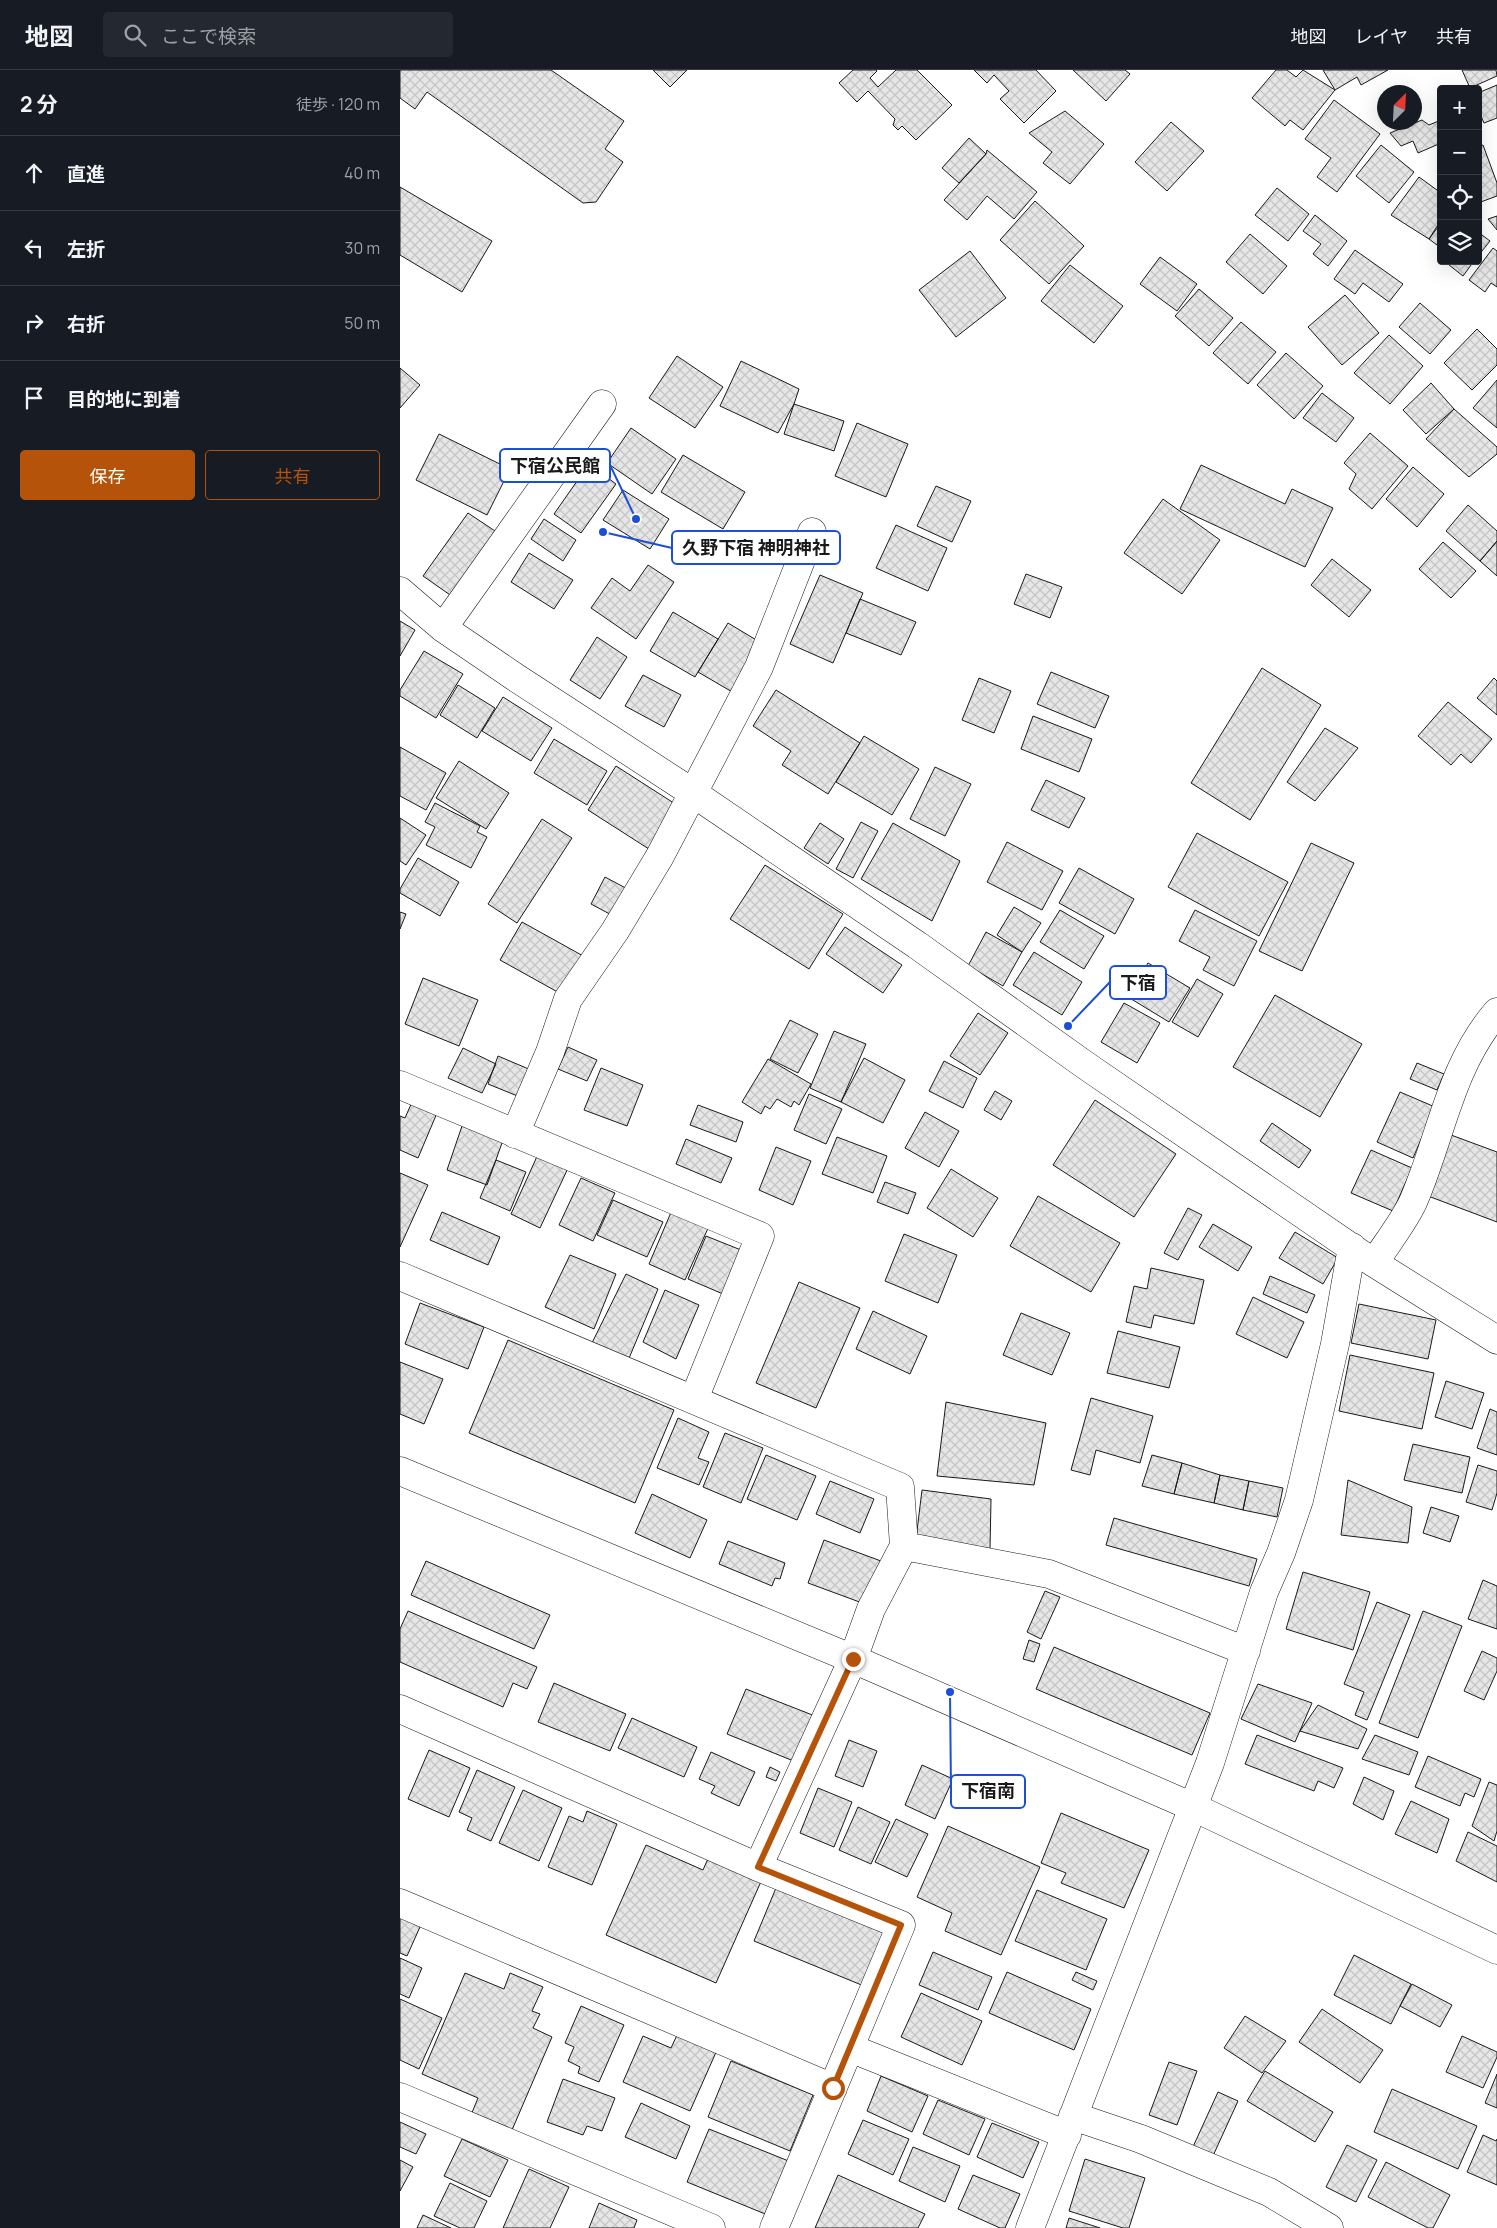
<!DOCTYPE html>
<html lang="ja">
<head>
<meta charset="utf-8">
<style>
  :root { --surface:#171b24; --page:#242831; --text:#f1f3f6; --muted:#9ea1a6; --line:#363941; --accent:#b45309 }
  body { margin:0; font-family:Manrope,"Noto Sans JP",sans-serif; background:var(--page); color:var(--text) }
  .controls { position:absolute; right:15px; top:15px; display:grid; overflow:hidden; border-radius:5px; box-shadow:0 5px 20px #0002 }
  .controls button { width:45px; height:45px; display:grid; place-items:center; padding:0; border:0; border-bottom:1px solid var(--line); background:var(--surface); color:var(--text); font:25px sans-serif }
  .compass { position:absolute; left:977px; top:15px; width:45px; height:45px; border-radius:50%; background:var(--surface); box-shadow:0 5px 20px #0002; rotate:24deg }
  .stop { position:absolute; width:15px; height:15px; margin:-11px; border:4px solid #b45309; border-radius:50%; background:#fff }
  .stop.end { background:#b45309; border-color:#fff; box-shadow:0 1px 5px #0008 }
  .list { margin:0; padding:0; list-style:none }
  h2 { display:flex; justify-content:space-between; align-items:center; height:65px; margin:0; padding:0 20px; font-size:21px }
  h2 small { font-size:16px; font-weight:400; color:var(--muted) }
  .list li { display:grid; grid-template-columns:32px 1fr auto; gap:15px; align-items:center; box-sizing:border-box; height:75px; padding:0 20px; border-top:1px solid var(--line) }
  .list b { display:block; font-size:19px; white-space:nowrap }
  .list em { font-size:16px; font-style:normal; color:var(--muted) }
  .actions { display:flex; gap:10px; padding:15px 20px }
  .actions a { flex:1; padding:11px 0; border:1px solid var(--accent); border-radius:5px; text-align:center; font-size:18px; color:var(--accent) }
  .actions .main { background:var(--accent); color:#fff }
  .icon { flex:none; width:28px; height:28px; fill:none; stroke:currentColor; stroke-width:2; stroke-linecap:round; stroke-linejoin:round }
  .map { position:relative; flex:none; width:1097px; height:2158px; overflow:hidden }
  header { display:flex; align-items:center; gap:30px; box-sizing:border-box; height:70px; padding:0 25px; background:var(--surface); border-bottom:1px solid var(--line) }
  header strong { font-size:24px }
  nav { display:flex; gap:28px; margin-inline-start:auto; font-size:18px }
  .search { width:350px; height:45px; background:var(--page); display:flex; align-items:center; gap:12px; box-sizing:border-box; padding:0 18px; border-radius:5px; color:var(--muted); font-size:19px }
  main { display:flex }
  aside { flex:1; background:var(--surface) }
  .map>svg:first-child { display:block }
  .building { fill:url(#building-cross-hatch); stroke:#1a1a1a }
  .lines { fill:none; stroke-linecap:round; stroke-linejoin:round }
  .minor-casing { stroke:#1a1a1a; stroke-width:29 }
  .tertiary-casing { stroke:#1a1a1a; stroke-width:29 }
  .minor { stroke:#fff; stroke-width:28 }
  .tertiary { stroke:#fff; stroke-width:28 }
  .route { stroke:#b45309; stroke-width:6 }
  .leader { fill:none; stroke:#1d4ed8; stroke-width:2 }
  .callout-dot { fill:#1d4ed8; stroke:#fff; stroke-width:2 }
  .callout { fill:#fff; stroke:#1d4ed8; stroke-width:2 }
  .callout-label { font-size:18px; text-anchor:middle; font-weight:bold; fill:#1a1a1a }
</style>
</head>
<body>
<header>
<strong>地図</strong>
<div class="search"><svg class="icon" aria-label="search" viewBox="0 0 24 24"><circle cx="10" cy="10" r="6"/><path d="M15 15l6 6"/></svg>ここで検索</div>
<nav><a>地図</a><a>レイヤ</a><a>共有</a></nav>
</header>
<main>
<aside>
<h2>2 分<small>徒歩 · 120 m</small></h2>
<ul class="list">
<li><svg class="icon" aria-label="ahead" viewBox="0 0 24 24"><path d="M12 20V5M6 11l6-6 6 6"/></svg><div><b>直進</b></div><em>40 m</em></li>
<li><svg class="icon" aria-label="left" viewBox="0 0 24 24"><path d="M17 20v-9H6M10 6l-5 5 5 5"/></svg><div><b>左折</b></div><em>30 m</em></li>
<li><svg class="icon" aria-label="right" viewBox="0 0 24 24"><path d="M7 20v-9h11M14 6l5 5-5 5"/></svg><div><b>右折</b></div><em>50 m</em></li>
<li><svg class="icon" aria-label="arrive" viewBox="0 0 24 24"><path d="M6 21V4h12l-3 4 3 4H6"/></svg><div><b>目的地に到着</b></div></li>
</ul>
<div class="actions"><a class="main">保存</a><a>共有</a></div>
</aside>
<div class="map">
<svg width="1097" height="2158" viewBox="0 0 1097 2158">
  <defs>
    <pattern id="building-cross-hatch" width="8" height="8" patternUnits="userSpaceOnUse" patternTransform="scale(1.25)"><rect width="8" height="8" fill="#e6e6e6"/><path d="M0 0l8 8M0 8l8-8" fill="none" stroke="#c5c5c5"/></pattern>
  </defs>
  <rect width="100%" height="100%" fill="#fff"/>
  <path class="building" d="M0,0H151L224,51L205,79L223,92L196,132L183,133L27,22L15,39L0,28Z
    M253,0H287L270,17Z
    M453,0H476L477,1L470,8L478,17L496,0H517L552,35L516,70L502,56L498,60L493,55L495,49L468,21L457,32L439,13Z
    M574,0H636L656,21L624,53L600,29L609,21L594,5L587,13Z
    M673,0H725L730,4L706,31Z
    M876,0H887L896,7L903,0L935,20L903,60L890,50L885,56L852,28Z
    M923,0H988L961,15L957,7L935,20Z
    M1062,0H1096L1097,6L1070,18Z
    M1097,15V48L1084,53L1078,40V23Z
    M934,30L980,64L937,122L917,107L931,88L905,69Z
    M665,41L704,74L670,114L643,93L652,82L629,63Z
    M1022,50L1029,55L1041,50V73L1018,83L1013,71L1001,76L990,63Z
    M771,52L804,81L767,121L735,92Z
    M569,68L586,84L559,113L542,98Z
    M981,75L1014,102L989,133L956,106Z
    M1083,75L1097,113V126L1078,133V77Z
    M587,80L637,122L614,149L587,126L567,150L544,130L586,84Z
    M1019,107L1041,123V150L1029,169L991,145Z
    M0,117L92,171L62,222L0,185Z
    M877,118L909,144L888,171L855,145Z
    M635,131L684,176L649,214L600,170Z
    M915,145L947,171L928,196L913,184L921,174L903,161Z
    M1097,146V160L1088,149Z
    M1041,153V178L1029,169Z
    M1078,162L1090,171L1078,186Z
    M850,164L887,196L863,224L826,192Z
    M1093,178L1097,181V217L1091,213L1085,222L1069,210Z
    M955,180L1003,214L989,232L963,213L955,224L934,209Z
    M570,181L606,228L556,267L519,220Z
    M760,187L797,214L777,241L740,214Z
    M1044,191H1074L1063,206Z
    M670,195L723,236L694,273L641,231Z
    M799,219L833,248L809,276L775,246Z
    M945,225L979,263L942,295L908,257Z
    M1020,233L1051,260L1030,284L999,257Z
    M841,252L876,282L848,314L813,283Z
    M1077,259L1097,279V295L1072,320L1044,293Z
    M989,265L1023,296L990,334L954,303Z
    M886,283L923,316L894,349L857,315Z
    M277,286L323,317L295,358L249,328Z
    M341,291L399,319L394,334L378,363L320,336Z
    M0,298L20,315L0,338Z
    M1097,310V358L1073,338Z
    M1031,313L1054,339L1026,364L1003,340Z
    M922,323L954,348L936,372L903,348Z
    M394,334L444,351L434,381L384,364Z
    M1054,339L1097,377V384L1069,407L1026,369Z
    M457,353L508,374L486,427L435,406Z
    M231,358L276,389L252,424L207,393Z
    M970,363L1008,396L972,439L949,419L956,404L944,393Z
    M39,364L110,399L87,445L16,410Z
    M283,385L345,422L323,459L261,422Z
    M189,394L216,414L181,463L154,444Z
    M801,395L885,434L892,419L933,438L905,497L780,439Z
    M1013,397L1044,424L1017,457L986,429Z
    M536,416L571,431L552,472L517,456Z
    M223,420L269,449L250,479L203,450Z
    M763,429L820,470L782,524L724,483Z
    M1068,435L1097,461V471L1080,491L1046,461Z
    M68,443L98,463L53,527L23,506Z
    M144,449L176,470L163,491L131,469Z
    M496,455L547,478L528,521L476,498Z
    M1097,471V506L1080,491Z
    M1043,472L1076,501L1051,528L1019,499Z
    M129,483L173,510L154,539L111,512Z
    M932,489L971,520L949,547L911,515Z
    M248,495L274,512L236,569L191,538L212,508L230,521Z
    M626,504L662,517L650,548L614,534Z
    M420,505L463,523L433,593L390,574Z
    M460,529L516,552L501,585L446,563Z
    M273,542L318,569L295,607L250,581Z
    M0,551L15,560L0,586Z
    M328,553L363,574L334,623L298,602Z
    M197,567L227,587L200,629L170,610Z
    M24,581L63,604L36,648L0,626V620Z
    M862,598L921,635L850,750L791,713Z
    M651,602L709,626L695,658L637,634Z
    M243,605L281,625L264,657L225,636Z
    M579,608L611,621L594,663L562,650Z
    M1094,608L1097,611V645L1077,628Z
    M58,615L95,638L77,668L40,645Z
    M376,620L460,673L428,724L382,695L391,681L353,656Z
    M103,627L152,658L131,691L82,661Z
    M1048,632L1092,669L1071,693L1061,684L1051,695L1018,666Z
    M633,646L692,669L679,702L621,679Z
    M925,658L958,678L915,731L887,712Z
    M464,666L519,699L492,745L436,712Z
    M154,669L207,701L187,735L134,703Z
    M0,677L46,703L26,740L0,726Z
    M59,691L109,723L86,759L36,728Z
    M216,696L280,737L252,781L188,740Z
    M535,697L571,714L545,766L510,749Z
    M646,710L685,728L669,758L631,740Z
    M35,733L80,756L77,762L87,767L71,798L26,775L35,757L25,752Z
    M0,748L26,765L6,795L0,791Z
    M142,749L172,768L117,853L88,834Z
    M461,752L478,761L453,808L436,799Z
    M420,753L444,769L428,794L404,778Z
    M493,753L560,791L532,851L461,809Z
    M797,763L888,812L859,866L768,817Z
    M607,772L663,801L642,840L587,812Z
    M911,773L954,793L902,901L859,881Z
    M18,788L59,812L40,846L0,823V819Z
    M365,795L443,844L409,899L330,849Z
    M679,798L734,829L715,864L659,833Z
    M205,807L233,822L219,849L191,834Z
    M614,837L641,853L622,882L597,865Z
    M660,840L704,866L684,899L640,872Z
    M795,840L857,871L834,916L803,900L810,887L779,871Z
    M0,842L6,844L0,859Z
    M122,852L185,887L163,925L100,890Z
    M445,857L502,895L483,923L426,884Z
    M586,862L622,882L603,916L568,896Z
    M634,882L682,912L662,945L613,915Z
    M748,893L790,918L769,952L728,927Z
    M23,908L78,930L59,976L5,954Z
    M797,909L823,924L798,967L772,952Z
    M875,925L962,974L920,1047L833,997Z
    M724,933L760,953L737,993L701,972Z
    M578,943L608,963L580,1005L550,986Z
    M390,950L418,964L398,1003L370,989Z
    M434,961L466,974L441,1032L410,1018Z
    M168,977L197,990L187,1011L158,999Z
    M63,978L96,994L82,1023L48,1008Z
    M98,986L131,1000L120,1027L88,1014Z
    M464,988L505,1010L483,1053L441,1032Z
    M368,989L411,1014L399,1035L394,1031L391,1037L377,1029L370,1039L365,1036L361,1044L342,1032Z
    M544,991L577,1008L563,1038L529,1021Z
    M1017,993L1044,1004L1037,1020L1010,1009Z
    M201,998L243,1015L227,1056L184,1040Z
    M595,1021L612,1031L601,1050L584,1040Z
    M1000,1022L1035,1037L1013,1088L977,1072Z
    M409,1024L442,1039L426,1074L394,1060Z
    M695,1030L776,1084L734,1147L653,1095Z
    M12,1032L37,1043L18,1088L0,1080V1046L5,1048Z
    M298,1035L343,1052L336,1072L290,1055Z
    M525,1042L559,1061L539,1097L505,1078Z
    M872,1053L911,1080L899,1098L860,1071Z
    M62,1056L103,1070L87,1115L47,1100Z
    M1051,1065L1097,1082V1152L1028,1126Z
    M437,1067L487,1086L473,1123L422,1104Z
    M286,1069L332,1088L321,1113L276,1094Z
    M376,1077L411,1091L393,1135L359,1120Z
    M971,1080L1012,1098L993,1141L951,1123Z
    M139,1082L169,1096L140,1158L111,1144Z
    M96,1090L126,1102L110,1141L80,1128Z
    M551,1099L598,1128L573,1167L527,1138Z
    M0,1103L28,1115L0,1177Z
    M181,1108L215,1123L193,1171L159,1155Z
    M485,1112L516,1123L508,1144L477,1132Z
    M638,1126L720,1173L691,1222L610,1176Z
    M213,1130L263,1152L247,1187L197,1165Z
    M788,1138L802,1145L778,1190L764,1183Z
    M272,1140L309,1156L285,1210L249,1194Z
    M42,1142L100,1167L88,1195L30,1170Z
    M813,1154L852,1177L838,1201L799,1177Z
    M895,1162L938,1188L923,1214L879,1188Z
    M504,1164L557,1185L538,1233L485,1211Z
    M306,1166L341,1180L323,1224L288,1209Z
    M170,1185L216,1204L194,1259L145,1237Z
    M751,1198L804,1210L794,1254L754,1245L751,1258L726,1252L734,1216L747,1219Z
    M226,1204L258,1219L227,1293L189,1279Z
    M870,1206L915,1225L907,1243L863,1224Z
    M399,1212L460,1238L416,1338L356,1313Z
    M265,1220L299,1235L276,1289L243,1272Z
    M853,1227L904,1252L887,1288L836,1264Z
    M20,1233L84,1257L68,1299L5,1274Z
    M959,1234L1036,1250L1028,1289L951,1273Z
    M473,1241L527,1266L510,1304L456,1279Z
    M621,1243L670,1263L652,1305L603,1285Z
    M718,1261L780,1277L769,1318L707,1303Z
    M108,1270L274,1340L235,1433L69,1363Z
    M950,1285L1034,1303L1022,1359L939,1341Z
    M0,1292L43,1309L24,1354L0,1344Z
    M1046,1311L1084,1323L1072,1359L1035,1347Z
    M691,1328L753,1346L740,1393L696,1380L690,1405L671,1400Z
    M546,1332L646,1353L634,1415L537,1406Z
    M1090,1339L1097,1342V1385L1077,1378Z
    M278,1348L309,1362L298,1388L309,1392L299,1415L257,1398Z
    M325,1363L363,1378L341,1433L303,1417Z
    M1013,1374L1070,1387L1062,1423L1004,1410Z
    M366,1385L416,1406L397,1450L347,1429Z
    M752,1385L782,1393L774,1424L742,1416Z
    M782,1393L820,1405L814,1433L774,1424Z
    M1078,1395L1097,1401V1423L1092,1440L1066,1432Z
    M820,1405L849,1411L843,1440L814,1433Z
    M948,1410L1012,1437L1008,1473L941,1465Z
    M430,1411L474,1429L460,1463L416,1444Z
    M849,1411L883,1418L877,1447L843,1440Z
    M522,1420L591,1429L590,1480L516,1469Z
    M252,1424L307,1450L290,1488L235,1463Z
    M1031,1437L1059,1446L1050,1472L1023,1463Z
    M714,1448L857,1489L849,1516L706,1475Z
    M424,1470L481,1491L465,1534L408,1513Z
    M328,1471L385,1493L380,1509L375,1508L372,1516L319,1494Z
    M26,1491L150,1545L134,1579L11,1525Z
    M903,1502L970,1522L953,1580L886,1559Z
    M1083,1510L1097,1516V1559L1068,1549Z
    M645,1521L660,1527L641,1569L627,1562Z
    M977,1532L1010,1545L967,1650L955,1645L964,1622L944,1614Z
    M8,1541L137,1597L127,1619L113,1613L103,1637L0,1592V1559Z
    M1023,1541L1062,1556L1018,1668L979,1653Z
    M629,1570L640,1574L634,1592L623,1589Z
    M654,1577L810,1643L792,1685L636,1619Z
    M1082,1581L1097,1588V1601L1084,1630L1064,1621Z
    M154,1613L226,1644L210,1681L138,1652Z
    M858,1614L912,1633L895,1672L841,1649Z
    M346,1619L415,1646L396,1692L327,1664Z
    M918,1635L967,1659L958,1679L900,1661Z
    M232,1648L297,1677L284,1707L218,1678Z
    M857,1665L943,1698L934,1718L918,1711L914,1721L845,1694Z
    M975,1665L1018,1682L1009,1705L962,1689Z
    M449,1670L477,1681L463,1717L435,1706Z
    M29,1680L70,1698L49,1747L8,1729Z
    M311,1682L355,1702L339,1736L311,1723L315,1716L299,1709Z
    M1028,1686L1081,1709L1074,1727L1065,1723L1060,1736L1015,1717Z
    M522,1695L553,1709L535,1749L505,1735Z
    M370,1697L380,1702L376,1711L366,1707Z
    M77,1700L115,1717L91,1771L67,1760L72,1748L59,1742Z
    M964,1707L994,1721L983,1750L953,1734Z
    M1089,1712L1097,1715V1761L1094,1771L1072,1756Z
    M418,1718L452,1732L434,1777L400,1763Z
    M123,1720L162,1738L139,1791L99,1773Z
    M1011,1731L1049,1749L1037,1783L995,1764Z
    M458,1737L490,1752L471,1794L439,1780Z
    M187,1741L217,1754L192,1815L148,1797L169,1746L183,1752Z
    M661,1743L749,1780L724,1838L661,1813L666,1803L641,1793Z
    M496,1749L528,1764L507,1807L475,1792Z
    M548,1756L640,1797L601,1885L545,1861L552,1843L517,1827Z
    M1068,1762L1097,1776V1812L1056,1791Z
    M246,1775L303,1800L310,1784L363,1807L316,1913L206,1865Z
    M376,1818L486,1863L464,1916L354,1871Z
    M637,1820L707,1849L686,1900L615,1871Z
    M0,1837L24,1848L7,1886L0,1883Z
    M533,1882L592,1907L578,1940L519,1915Z
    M954,1885L1011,1914L991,1954L934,1925Z
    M0,1888L22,1898L9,1928L0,1924Z
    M607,1902L691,1939L674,1980L589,1943Z
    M676,1902L697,1911L693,1920L672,1910Z
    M65,1903L104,1919L110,1903L143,1917L132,1941L140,1944L133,1958L152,1967L109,2067L69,2050L78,2028L22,2004Z
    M1012,1914L1052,1935L1040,1957L1000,1936Z
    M521,1923L582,1951L562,1995L501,1967Z
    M0,1929L42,1948L19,1999L0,1990Z
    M181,1936L224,1955L199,2012L178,2003L180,1997L168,1991L174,1977L165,1973Z
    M922,1939L983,1980L960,2013L899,1972Z
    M845,1946L886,1971L862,2003L824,1978Z
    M278,1963L317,1980L290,2041L223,2012L243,1966L271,1978Z
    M1062,1966L1097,1982V1987L1083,2018L1046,2002Z
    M331,1991L413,2025L390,2081L308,2047Z
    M769,1992L797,2001L777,2055L749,2045Z
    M865,2001L933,2042L915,2072L847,2031Z
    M1097,2004V2038L1085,2033Z
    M481,2006L528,2026L512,2062L467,2041Z
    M163,2009L215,2028L202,2061L187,2056L183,2065L147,2052Z
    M992,2019L1077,2056L1058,2099L974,2062Z
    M818,2022L838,2031L812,2088L792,2079Z
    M538,2030L585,2049L569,2085L523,2064Z
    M241,2033L290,2056L276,2089L225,2067Z
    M463,2050L509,2069L493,2105L448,2084Z
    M0,2052L26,2064L16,2084L0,2077Z
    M592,2053L639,2072L623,2108L577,2087Z
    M309,2059L396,2094L375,2148L287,2112Z
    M1083,2065L1096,2071L1097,2069V2115L1067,2102Z
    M62,2069L108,2090L90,2127L44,2106Z
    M947,2075L977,2090L956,2132L926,2117Z
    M513,2077L560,2096L545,2132L499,2111Z
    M685,2089L745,2108L729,2158H723L669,2141Z
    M0,2090L13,2097L0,2121Z
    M986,2092L1050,2125L1033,2158H1028L968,2127Z
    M129,2099L169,2117L150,2158H103Z
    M438,2105L525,2144L518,2158H415Z
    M573,2105L620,2124L605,2158H600L558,2139Z
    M50,2113L87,2131L74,2158H60L34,2146Z
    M199,2133L237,2150L234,2158H189Z
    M23,2145L51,2158H17Z
    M669,2148L700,2158H666Z"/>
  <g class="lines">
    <defs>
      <path id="minor" d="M0,521L43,558L115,607L293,723L517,875L685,995L974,1193L1097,1270
        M43,558L202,334
        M0,1015L360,1166L294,1329
        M115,1064L150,982L168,929L215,861L260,786L359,597L412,462
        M974,1193C987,1173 1003,1153 1013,1132C1041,1068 1050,996 1097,942
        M0,1206L500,1417L504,1476L471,1539L453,1589L358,1797
        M504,1476L649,1504L846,1581
        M0,1639L358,1797L501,1855L374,2158
        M0,1833L433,2018
        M450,1978L667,2065
        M0,2027L311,2158
        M673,2046L741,2069L869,2122L929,2158
        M630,2158L810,1693L864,1522L881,1483L899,1430L935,1274L952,1177"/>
      <path id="tertiary" d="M0,1401L453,1589L793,1737L1097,1880"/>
    </defs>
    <use href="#minor" class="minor-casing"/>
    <use href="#tertiary" class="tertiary-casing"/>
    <use href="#minor" class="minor"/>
    <use href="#tertiary" class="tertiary"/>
  </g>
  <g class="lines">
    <path class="route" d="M433,2018L501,1855L358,1797L453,1589"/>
  </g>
  <path class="leader" d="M236 449L210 395M203 462L272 478M668 956L710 912M550 1622L551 1721"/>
  <g class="callout-dot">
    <circle cx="236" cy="449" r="5"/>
    <circle cx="203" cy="462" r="5"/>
    <circle cx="668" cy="956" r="5"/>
    <circle cx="550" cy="1622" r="5"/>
  </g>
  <g class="callout">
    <rect x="100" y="379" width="110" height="33" rx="5"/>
    <rect x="272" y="461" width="168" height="33" rx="5"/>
    <rect x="710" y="896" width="56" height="33" rx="5"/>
    <rect x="551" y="1705" width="74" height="33" rx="5"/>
  </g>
  <g class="callout-label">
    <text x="155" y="402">下宿公民館</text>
    <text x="356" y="484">久野下宿 神明神社</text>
    <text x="738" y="919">下宿</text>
    <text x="588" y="1727">下宿南</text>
  </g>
</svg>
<div class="controls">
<button>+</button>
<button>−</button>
<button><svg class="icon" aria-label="locate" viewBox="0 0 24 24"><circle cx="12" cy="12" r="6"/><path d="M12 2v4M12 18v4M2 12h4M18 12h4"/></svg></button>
<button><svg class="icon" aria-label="layers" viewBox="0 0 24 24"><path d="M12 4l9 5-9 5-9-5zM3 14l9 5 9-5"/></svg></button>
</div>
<svg class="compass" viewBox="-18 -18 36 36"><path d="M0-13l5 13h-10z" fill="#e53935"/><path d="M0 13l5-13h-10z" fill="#9ea1a6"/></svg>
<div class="stop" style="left:433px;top:2018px"></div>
<div class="stop end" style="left:453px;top:1589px"></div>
</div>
</main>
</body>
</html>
